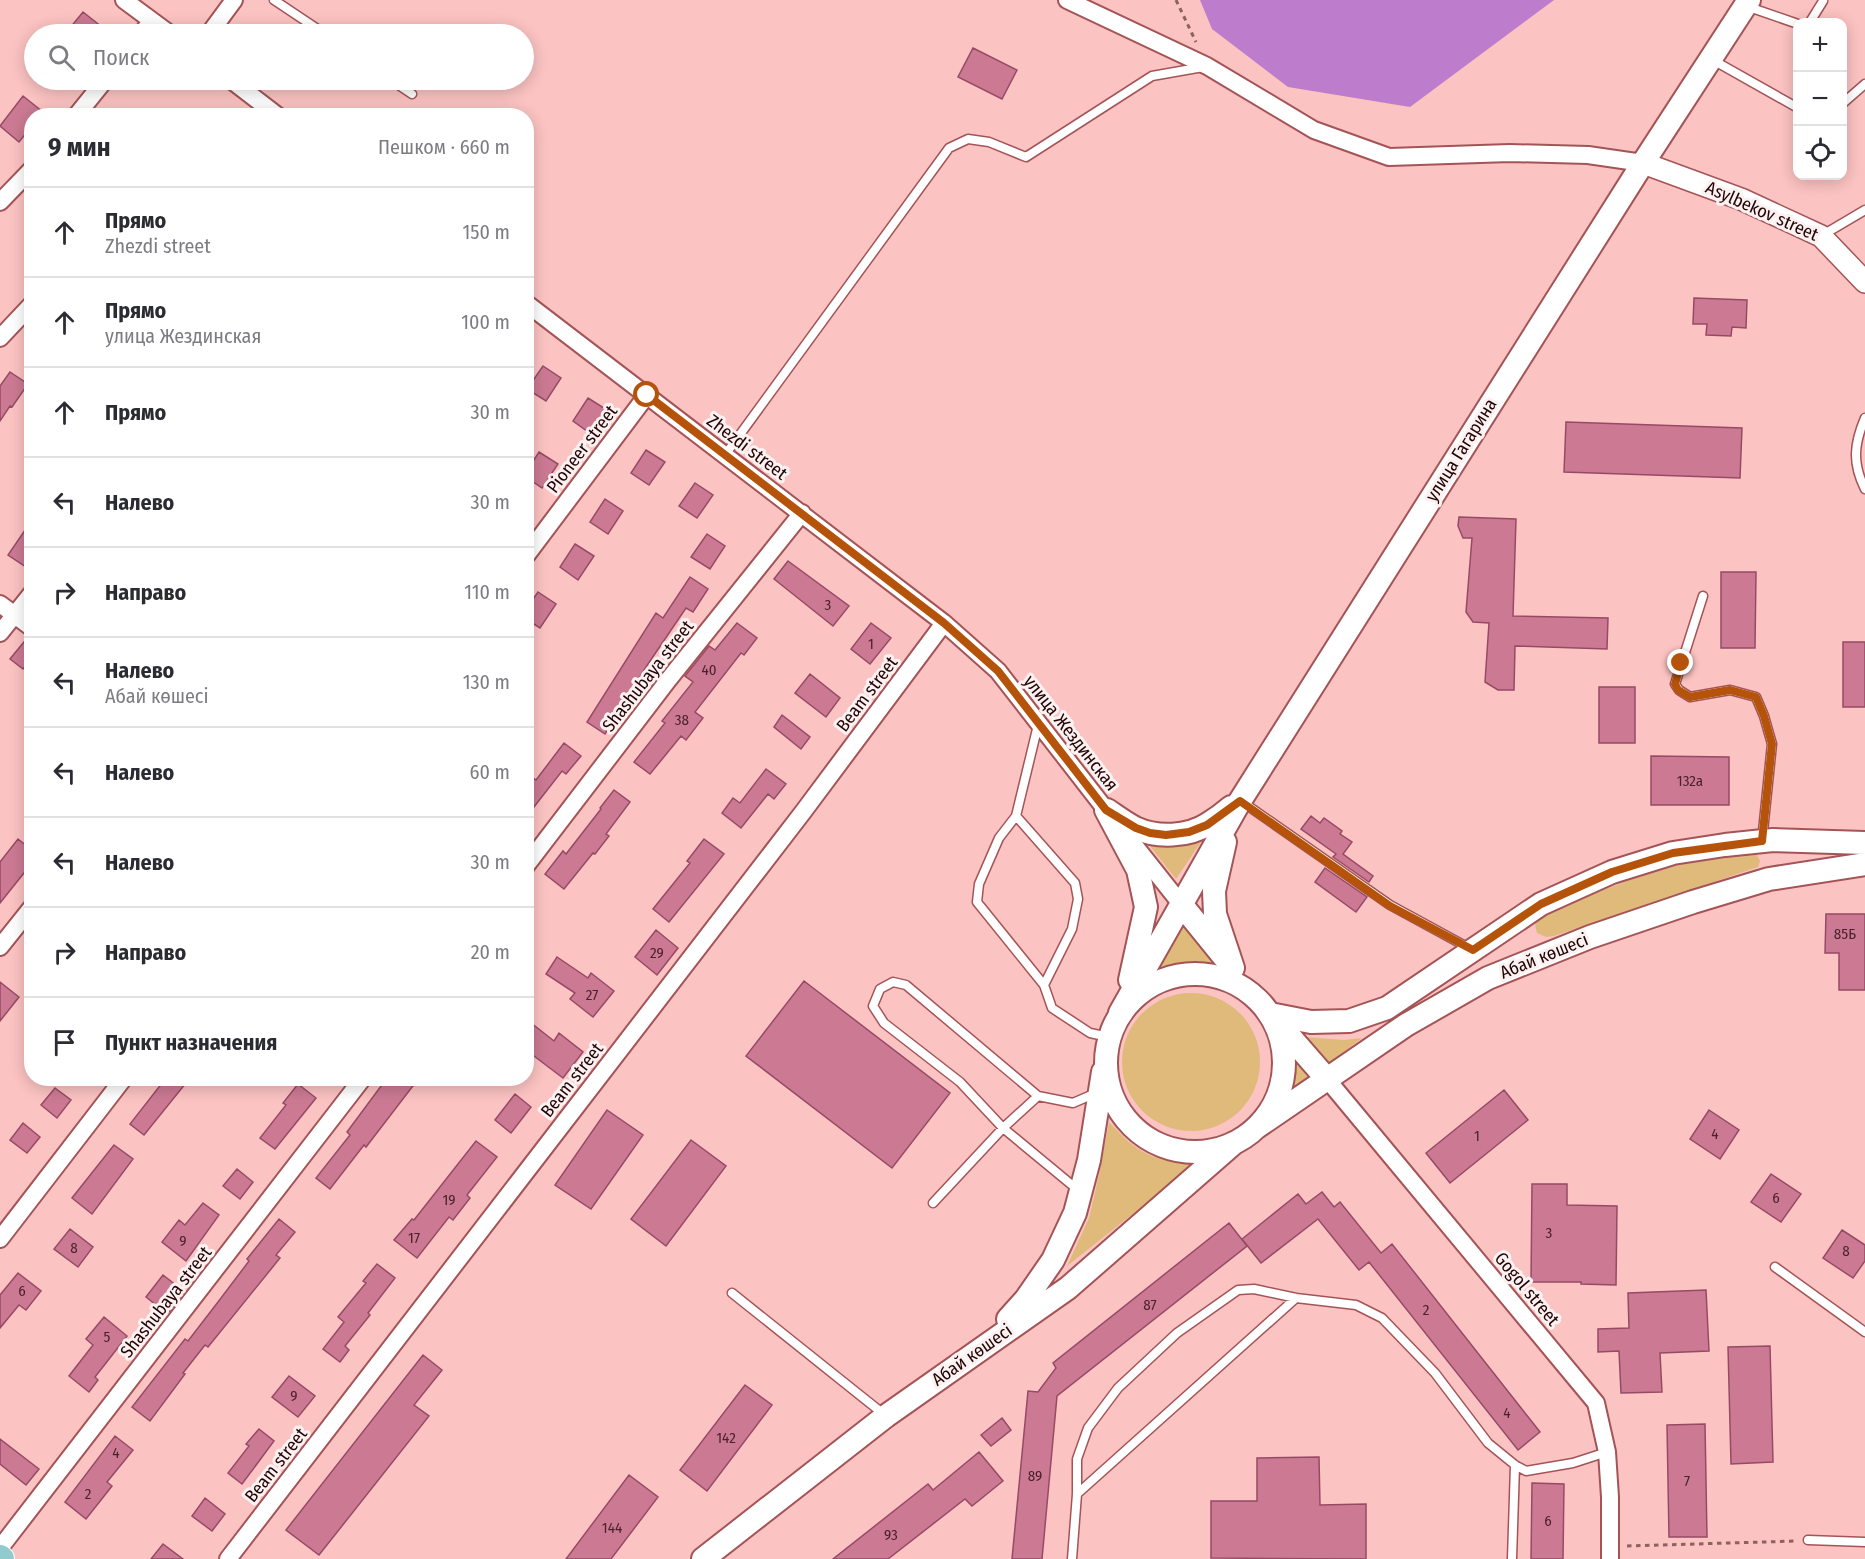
<!DOCTYPE html>
<html lang="ru">
<head>
<meta charset="utf-8">
<style>
  :root { --surface:#fff; --page:#f7f7f7; --text:#2b2b33; --muted:#7c7c81; --line:#e1e1e2 }
  body { margin:0; font-family:"Fira Sans Condensed",sans-serif; background:var(--page); color:var(--text) }
  .controls { position:absolute; right:18px; top:18px; display:grid; overflow:hidden; border-radius:12px; box-shadow:0 3px 15px #0003 }
  .controls button { width:54px; height:54px; display:grid; place-items:center; padding:0; border:0; border-bottom:2px solid var(--line); background:var(--surface); color:var(--text); font:30px sans-serif }
  .stop { position:absolute; width:18px; height:18px; margin:-14px; border:4px solid #b45309; border-radius:50%; background:#fff }
  .stop.end { background:#b45309; border-color:#fff; box-shadow:0 2px 6px #0008 }
  .list { margin:0; padding:0; list-style:none }
  h2 { display:flex; justify-content:space-between; align-items:center; height:78px; margin:0; padding:0 24px; font-size:26px }
  h2 small { font-size:20px; font-weight:400; color:var(--muted) }
  .list li { display:grid; grid-template-columns:39px 1fr auto; gap:18px; align-items:center; box-sizing:border-box; height:90px; padding:0 24px; border-top:2px solid var(--line) }
  .list b { display:block; font-size:22px; white-space:nowrap }
  .list p { margin:0; font-size:20px; white-space:nowrap; color:var(--muted) }
  .list em { font-size:20px; font-style:normal; color:var(--muted) }
  .icon { flex:none; width:33px; height:33px; fill:none; stroke:currentColor; stroke-width:2; stroke-linecap:round; stroke-linejoin:round }
  .map { position:relative; flex:none; width:1865px; height:1559px; overflow:hidden }
  .search { position:absolute; background:var(--surface); box-shadow:0 3px 15px #0003; left:24px; top:24px; width:510px; height:66px; display:flex; align-items:center; gap:15px; box-sizing:border-box; padding:0 21px; border-radius:33px; color:var(--muted); font-size:22px }
  .panel { position:absolute; background:var(--surface); box-shadow:0 3px 15px #0003; left:24px; top:108px; width:510px; height:978px; border-radius:24px }
  .map>svg:first-child { display:block }
  .green { fill:#e0ba7b }
  .water { fill:#bd7ccc }
  .building { fill:#cc7a94; stroke:#974a65; stroke-width:1.5 }
  .lines { fill:none; stroke-linecap:round; stroke-linejoin:round }
  .service-casing { stroke:#a45456; stroke-width:11 }
  .minor-casing { stroke:#a45456; stroke-width:20 }
  .tertiary-casing { stroke:#a45456; stroke-width:24 }
  .secondary-casing { stroke:#a45456; stroke-width:26 }
  .primary-casing { stroke:#fff; stroke-width:28 }
  .path { stroke:#8c6162; stroke-width:3; stroke-dasharray:4.5 4.5; stroke-linecap:butt }
  .service { stroke:#fff; stroke-width:8 }
  .minor { stroke:#fff; stroke-width:16 }
  .tertiary { stroke:#fff; stroke-width:21 }
  .secondary { stroke:#fff; stroke-width:22 }
  .primary { stroke:#91cbce; stroke-width:26 }
  .route { stroke:#b45309; stroke-width:8 }
  .labels { text-anchor:middle; stroke-width:6; stroke-linejoin:round; paint-order:stroke }
  .number-label { font-size:15px; fill:#4c222a }
  .street-label { font-size:18px; fill:#220406; stroke:#fbf1f1 }
</style>
</head>
<body>
<div class="map">
<svg width="1865" height="1559" viewBox="0 0 1865 1559">
  <rect width="100%" height="100%" fill="#fbc3c2"/>
  <path class="green" d="M1201,842L1176,879L1149,845H1185Z
    M1724,855H1757L1760,861L1758,867L1554,936L1546,937L1537,933L1535,925L1539,918L1565,904L1638,877L1698,859Z
    M1183,922L1222,967C1198,966 1176,965 1152,972Z
    M1122 1062a69 69 0 1 1 138 0a69 69 0 1 1-138 0Z
    M1305,1037L1344,1040L1362,1038L1328,1064Z
    M1287,1051L1311,1077L1281,1099L1287,1068Z
    M1109,1122C1139,1155 1152,1160 1196,1164L1067,1266L1089,1218L1099,1175Z"/>
  <path class="water" d="M1200,0H1554L1410,107L1288,87L1212,29Z"/>
  <path class="building" d="M83,12L102,27L96,34H65Z
    M973,48L1017,70L1002,99L958,77Z
    M23,96L48,116H32V126L19,142L0,126Z
    M1694,298L1747,300L1746,328L1732,327L1731,336L1706,335L1707,324H1693Z
    M543,366L561,378L546,401L527,389Z
    M10,372L28,384L12,407L10,406L0,421V386Z
    M588,398L607,410L591,434L573,421Z
    M1566,422L1742,428L1740,478L1564,472Z
    M646,450L665,462L649,485L631,473Z
    M539,452L558,464L542,488L526,477V472Z
    M695,483L713,495L697,518L679,506Z
    M605,499L623,511L608,534L590,522Z
    M1459,517L1516,519L1513,616L1608,618L1607,649L1515,646L1514,690H1498L1485,682L1489,623L1473,622L1466,612L1472,538H1463L1458,526Z
    M32,520V560L26,567L8,555Z
    M707,534L725,546L710,569L691,557Z
    M575,544L594,556L578,580L560,567Z
    M788,561L849,606L833,626L774,579Z
    M1721,572H1756L1755,648H1721Z
    M690,577L708,589L693,612L686,608L646,667L605,734L587,722L656,613L663,618Z
    M538,592L556,604L540,628L526,619V609Z
    M737,623L757,638L744,655L741,653L695,712L703,718L686,740L681,736L650,774L634,762L665,723L662,721L693,682L685,676L709,646L715,650Z
    M871,623L891,638L870,664L851,649Z
    M28,637L32,638V658L23,669L10,659Z
    M1843,642H1865V707H1843Z
    M810,674L840,698L826,717L795,693Z
    M1599,687H1635V743H1599Z
    M782,715L810,737L801,749L774,727Z
    M564,743L581,756L566,774L562,771L534,807L526,801V773L536,780Z
    M1651,756L1729,757V805H1651Z
    M766,769L786,784L774,799L768,794L741,828L722,813L733,798L740,803Z
    M614,790L630,802L606,834L609,836L595,854L593,853L564,889L545,874L563,851L566,854L601,809L600,808Z
    M1311,816L1320,823L1324,818L1342,831L1340,834L1352,842L1343,854L1373,876L1369,882L1333,857L1336,854L1301,829Z
    M18,839L32,850V863L0,903V862Z
    M704,839L724,854L669,922L653,909L690,863L687,861Z
    M1325,868L1367,897L1356,912L1315,882Z
    M1826,914H1865V990H1839V953H1825Z
    M656,930L678,948L657,975L635,957Z
    M557,957L588,978L591,973L614,991L593,1017L570,999L575,993L546,974Z
    M804,981L950,1093L892,1168L746,1056Z
    M0,982L19,997L0,1021Z
    M526,1019L554,1041L559,1033L583,1052L563,1078L526,1050Z
    M166,1078H190L144,1135L130,1124Z
    M387,1078H419L366,1147L364,1145L330,1189L316,1178L350,1135L347,1132Z
    M298,1084L316,1098L275,1149L260,1138L286,1105L283,1103Z
    M55,1088L71,1100L57,1118L41,1105Z
    M1504,1090L1528,1120L1450,1183L1426,1153Z
    M515,1094L531,1107L511,1133L495,1120Z
    M607,1110L643,1135L591,1209L555,1185Z
    M1709,1110L1739,1130L1720,1159L1690,1139Z
    M23,1123L40,1137L27,1153L10,1140Z
    M691,1140L726,1166L666,1246L631,1219Z
    M476,1141L497,1157L467,1195L470,1198L453,1220L449,1217L417,1258L394,1240L412,1219L414,1220Z
    M114,1145L133,1159L92,1214L72,1198Z
    M237,1169L253,1182L240,1199L223,1186Z
    M1771,1174L1801,1194L1781,1222L1751,1202Z
    M1532,1184H1567V1205L1617,1206L1616,1285L1581,1284V1282H1531Z
    M1322,1192L1334,1207L1340,1202L1381,1253L1392,1244L1540,1432L1518,1450L1369,1262L1359,1270L1318,1219L1261,1263L1242,1239L1298,1194L1306,1204Z
    M203,1203L219,1215L186,1261L162,1242L179,1220L185,1225Z
    M279,1219L295,1232L276,1255L280,1258L208,1347L205,1345L183,1373L185,1374L150,1421L132,1407L185,1339L188,1341L218,1302L249,1261L247,1259Z
    M1229,1223L1247,1246L1057,1396L1042,1559H1012L1028,1391L1038,1392L1056,1368L1053,1363Z
    M70,1229L93,1247L78,1267L54,1249Z
    M1842,1230L1865,1245V1261L1853,1278L1823,1258Z
    M377,1264L395,1278L368,1313L370,1315L345,1346L349,1350L340,1362L323,1349L344,1322L338,1317L366,1283L363,1281Z
    M18,1273L41,1291L26,1310L19,1305L0,1328V1295Z
    M163,1275L185,1292L167,1314L146,1297Z
    M1706,1290L1709,1351L1660,1353L1662,1392L1621,1393L1619,1351L1598,1352V1329L1629,1328L1628,1293Z
    M104,1317L127,1336L95,1377L98,1380L89,1392L69,1376L93,1345L86,1339Z
    M1770,1346L1773,1462L1731,1464L1728,1347Z
    M423,1355L442,1370L414,1405L429,1416L319,1555L286,1530Z
    M289,1376L315,1396L298,1417L272,1397Z
    M745,1385L772,1405L707,1491L680,1470Z
    M1002,1418L1011,1430L991,1446L981,1435Z
    M1705,1424L1707,1537H1669L1667,1425Z
    M259,1429L274,1441L242,1484L228,1473L249,1446L246,1444Z
    M115,1436L133,1450L107,1482L112,1486L86,1519L65,1502Z
    M0,1439L39,1469L26,1485L0,1464Z
    M979,1452L1003,1481L972,1506L965,1499L888,1559H833L928,1484L933,1490Z
    M1319,1457L1320,1505L1366,1504V1559L1211,1558V1501H1257V1458Z
    M629,1475L658,1497L611,1559H566Z
    M1532,1483L1564,1484L1563,1559H1531Z
    M205,1498L225,1514L212,1531L192,1516Z
    M163,1544L183,1559H151Z"/>
  <g class="lines">
    <defs>
      <path id="service" d="M274,0L325,34
        M1746,6L1798,24
        M1810,22L1823,1
        M1711,59L1798,108
        M391,80L412,94
        M1842,104L1865,84
        M1821,236L1865,210
        M1865,418C1854,444 1852,463 1865,489
        M725,455L949,148L968,139L989,142L1026,157L1152,76L1203,67
        M1703,596L1675,684L1679,690L1690,697L1730,690L1756,697L1764,716L1772,744L1762,841
        M1038,725L1016,816L999,838L979,884L977,902L1044,985L1052,1008L1090,1033L1109,1037
        M1241,801L1390,905L1469,948
        M1016,816L1075,883L1078,899L1072,929L1044,985
        M1078,1190L1003,1128L960,1082L884,1023L873,1006L880,989L893,982L906,985L1038,1096L1073,1103L1096,1093
        M933,1203L1003,1128L1038,1096
        M1775,1267L1865,1332
        M732,1293L886,1416
        M1077,1494L1296,1298
        M1808,1540L1865,1542
        M1072,1559L1077,1494V1459L1088,1428L1118,1388L1177,1333L1238,1290L1254,1289L1296,1298L1356,1305L1382,1318L1435,1373L1488,1443L1515,1465L1526,1471L1573,1463L1607,1452
        M1512,1559L1515,1465"/>
      <path id="minor" d="M124,0L170,34
        M1067,0L1207,66L1314,130L1389,157L1510,153L1588,155L1643,163
        M141,34L152,21
        M209,34L234,0
        M231,80L278,116
        M76,116L105,80
        M0,202L32,169
        M526,303L944,623L998,671L1113,819
        M0,338L32,304
        M526,556L647,395
        M0,604L32,628
        M0,633L32,593
        M1131,841L1181,904
        M526,866L669,679L802,513
        M0,947L32,907
        M1326,1078L1596,1403L1607,1452L1610,1497V1559
        M0,1239L124,1078
        M0,1548L363,1078
        M228,1559L803,812L944,623"/>
      <path id="tertiary" d="M1643,163L1741,199L1821,236L1865,282"/>
      <path id="secondary" d="M1106,810L1138,870L1146,907L1130,980
        M1107,810C1116,816 1125,823 1135,828C1157,838 1188,837 1208,824C1216,819 1224,813 1231,807
        M1225,842L1214,891L1215,914L1233,968
        M1181,904L1224,957
        M1106 1063a89 89 0 1 1 178 0a89 89 0 1 1-178 0Z
        M1120,1013L1240,801L1643,163L1749,0
        M1270,1014L1311,1022L1349,1021L1387,1008L1541,904L1612,872L1673,853L1725,845L1773,840L1865,843
        M1279,1024L1326,1078
        M1257,1127L1406,1025L1488,978L1590,937L1693,902L1769,879L1865,864
        M1008,1319L1026,1299L1053,1260L1075,1213L1089,1160L1103,1072
        M703,1559L886,1416L1068,1288L1234,1143"/>
      <path id="primary" d="M0,1558L1,1559"/>
    </defs>
    <use href="#service" class="service-casing"/>
    <use href="#minor" class="minor-casing"/>
    <use href="#tertiary" class="tertiary-casing"/>
    <use href="#secondary" class="secondary-casing"/>
    <use href="#primary" class="primary-casing"/>
    <path class="path" d="M1176,0L1196,42
      M1627,1546L1797,1541"/>
    <use href="#service" class="service"/>
    <use href="#minor" class="minor"/>
    <use href="#tertiary" class="tertiary"/>
    <use href="#secondary" class="secondary"/>
    <use href="#primary" class="primary"/>
  </g>
  <g class="lines">
    <path class="route" d="M647,395L944,623L998,671L1106,810L1136,828L1150,833L1166,835L1189,832L1207,825L1240,801L1390,906L1473,950L1541,904L1612,872L1673,853L1762,841L1772,744L1764,716L1756,697L1730,690L1690,697L1678,690L1675,684L1681,663"/>
  </g>
  <g class="labels">
    <g class="number-label">
      <text x="828" y="610">3</text>
      <text x="871" y="649">1</text>
      <text x="709" y="675">40</text>
      <text x="682" y="725">38</text>
      <text x="1690" y="786">132а</text>
      <text x="1845" y="939">85Б</text>
      <text x="657" y="958">29</text>
      <text x="592" y="1000">27</text>
      <text x="1715" y="1139">4</text>
      <text x="1477" y="1141">1</text>
      <text x="1776" y="1203">6</text>
      <text x="449" y="1205">19</text>
      <text x="1549" y="1238">3</text>
      <text x="414" y="1243">17</text>
      <text x="183" y="1246">9</text>
      <text x="74" y="1253">8</text>
      <text x="1846" y="1256">8</text>
      <text x="22" y="1296">6</text>
      <text x="1150" y="1310">87</text>
      <text x="1426" y="1315">2</text>
      <text x="107" y="1342">5</text>
      <text x="294" y="1401">9</text>
      <text x="1507" y="1418">4</text>
      <text x="726" y="1443">142</text>
      <text x="116" y="1458">4</text>
      <text x="1035" y="1481">89</text>
      <text x="1687" y="1486">7</text>
      <text x="88" y="1499">2</text>
      <text x="1548" y="1526">6</text>
      <text x="612" y="1533">144</text>
      <text x="891" y="1540">93</text>
    </g>
    <g class="street-label">
      <text transform="translate(1762 211) rotate(24)" y="6">Asylbekov street</text>
      <text transform="translate(747 447) rotate(37)" y="6">Zhezdi street</text>
      <text transform="translate(582 449) rotate(-53)" y="6">Pioneer street</text>
      <text transform="translate(1461 450) rotate(-58)" y="6">улица Гагарина</text>
      <text transform="translate(648 676) rotate(-52)" y="6">Shashubaya street</text>
      <text transform="translate(867 694) rotate(-53)" y="6">Beam street</text>
      <text transform="translate(1071 733) rotate(52)" y="6">улица Жездинская</text>
      <text transform="translate(1544 956) rotate(-22)" y="6">Абай көшесі</text>
      <text transform="translate(572 1080) rotate(-52)" y="6">Beam street</text>
      <text transform="translate(1527 1289) rotate(50)" y="6">Gogol street</text>
      <text transform="translate(166 1302) rotate(-52)" y="6">Shashubaya street</text>
      <text transform="translate(972 1355) rotate(-35)" y="6">Абай көшесі</text>
      <text transform="translate(276 1465) rotate(-52)" y="6">Beam street</text>
    </g>
  </g>
</svg>
<div class="controls">
<button>+</button>
<button>−</button>
<button><svg class="icon" aria-label="locate" viewBox="0 0 24 24"><circle cx="12" cy="12" r="6"/><path d="M12 2v4M12 18v4M2 12h4M18 12h4"/></svg></button>
</div>
<div class="stop" style="left:647px;top:395px"></div>
<div class="stop end" style="left:1681px;top:663px"></div>
<div class="search"><svg class="icon" aria-label="search" viewBox="0 0 24 24"><circle cx="10" cy="10" r="6"/><path d="M15 15l6 6"/></svg>Поиск</div>
<section class="panel">
<h2>9 мин<small>Пешком · 660 m</small></h2>
<ul class="list">
<li><svg class="icon" aria-label="ahead" viewBox="0 0 24 24"><path d="M12 20V5M6 11l6-6 6 6"/></svg><div><b>Прямо</b><p>Zhezdi street</p></div><em>150 m</em></li>
<li><svg class="icon" aria-label="ahead" viewBox="0 0 24 24"><path d="M12 20V5M6 11l6-6 6 6"/></svg><div><b>Прямо</b><p>улица Жездинская</p></div><em>100 m</em></li>
<li><svg class="icon" aria-label="ahead" viewBox="0 0 24 24"><path d="M12 20V5M6 11l6-6 6 6"/></svg><div><b>Прямо</b></div><em>30 m</em></li>
<li><svg class="icon" aria-label="left" viewBox="0 0 24 24"><path d="M17 20v-9H6M10 6l-5 5 5 5"/></svg><div><b>Налево</b></div><em>30 m</em></li>
<li><svg class="icon" aria-label="right" viewBox="0 0 24 24"><path d="M7 20v-9h11M14 6l5 5-5 5"/></svg><div><b>Направо</b></div><em>110 m</em></li>
<li><svg class="icon" aria-label="left" viewBox="0 0 24 24"><path d="M17 20v-9H6M10 6l-5 5 5 5"/></svg><div><b>Налево</b><p>Абай көшесі</p></div><em>130 m</em></li>
<li><svg class="icon" aria-label="left" viewBox="0 0 24 24"><path d="M17 20v-9H6M10 6l-5 5 5 5"/></svg><div><b>Налево</b></div><em>60 m</em></li>
<li><svg class="icon" aria-label="left" viewBox="0 0 24 24"><path d="M17 20v-9H6M10 6l-5 5 5 5"/></svg><div><b>Налево</b></div><em>30 m</em></li>
<li><svg class="icon" aria-label="right" viewBox="0 0 24 24"><path d="M7 20v-9h11M14 6l5 5-5 5"/></svg><div><b>Направо</b></div><em>20 m</em></li>
<li><svg class="icon" aria-label="arrive" viewBox="0 0 24 24"><path d="M6 21V4h12l-3 4 3 4H6"/></svg><div><b>Пункт назначения</b></div></li>
</ul>
</section>
</div>
</body>
</html>
